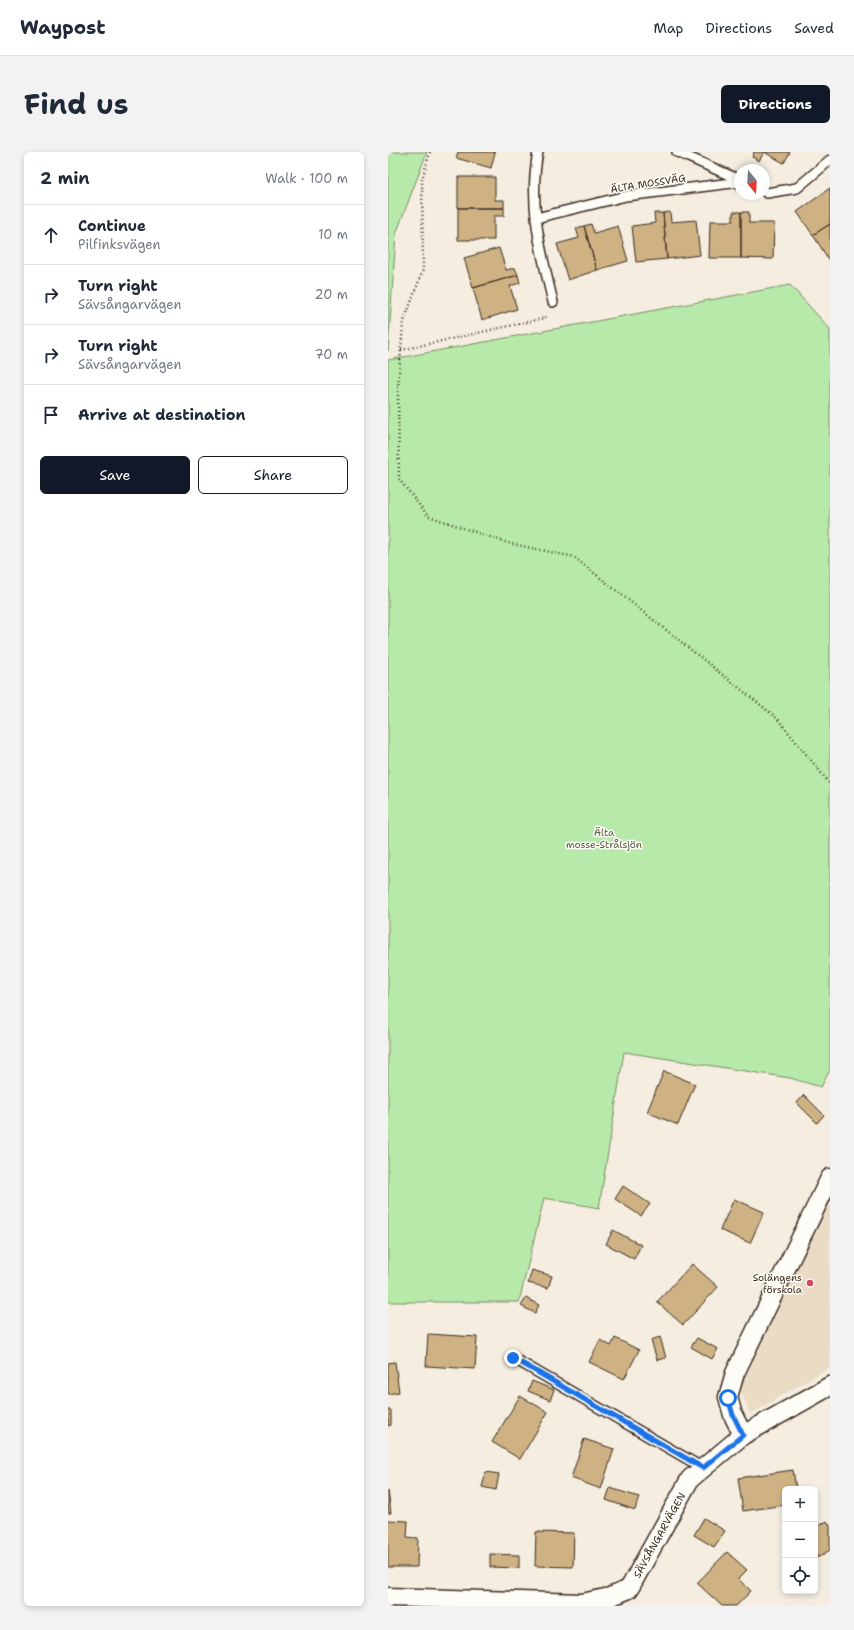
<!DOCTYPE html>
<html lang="en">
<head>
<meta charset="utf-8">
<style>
  :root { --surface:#fff; --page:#f2f2f3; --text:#1f2937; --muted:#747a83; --line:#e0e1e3; --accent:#111827 }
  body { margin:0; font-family:"Shantell Sans",sans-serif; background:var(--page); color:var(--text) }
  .controls { position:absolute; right:12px; bottom:12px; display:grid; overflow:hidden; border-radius:6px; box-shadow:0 2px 6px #0003 }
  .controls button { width:36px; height:36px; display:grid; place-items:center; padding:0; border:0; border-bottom:1px solid var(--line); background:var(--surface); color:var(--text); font:20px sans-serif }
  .compass { position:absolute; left:346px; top:12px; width:36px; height:36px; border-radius:50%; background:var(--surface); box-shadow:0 2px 6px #0003; rotate:162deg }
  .stop { position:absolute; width:12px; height:12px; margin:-9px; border:3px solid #1a73e8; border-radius:50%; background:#fff }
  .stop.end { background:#1a73e8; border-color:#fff; box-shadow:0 1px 4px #0008 }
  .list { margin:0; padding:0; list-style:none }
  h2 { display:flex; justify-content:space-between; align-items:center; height:52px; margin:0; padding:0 16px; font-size:17px }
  h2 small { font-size:13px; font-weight:400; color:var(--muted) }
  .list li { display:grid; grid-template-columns:26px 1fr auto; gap:12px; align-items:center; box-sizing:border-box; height:60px; padding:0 16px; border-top:1px solid var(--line) }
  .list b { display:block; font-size:15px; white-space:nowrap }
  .list p { margin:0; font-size:13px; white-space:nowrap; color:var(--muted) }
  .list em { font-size:13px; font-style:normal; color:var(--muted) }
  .actions { display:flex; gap:8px; padding:12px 16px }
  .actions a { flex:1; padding:9px 0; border:1px solid var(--accent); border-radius:6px; text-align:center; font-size:14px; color:var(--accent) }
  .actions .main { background:var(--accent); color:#fff }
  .icon { flex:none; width:22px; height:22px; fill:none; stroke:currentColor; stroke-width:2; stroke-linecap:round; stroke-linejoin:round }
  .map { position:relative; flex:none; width:442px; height:1454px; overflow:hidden; border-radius:6px }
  header { display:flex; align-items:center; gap:24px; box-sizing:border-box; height:56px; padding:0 20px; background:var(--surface); border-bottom:1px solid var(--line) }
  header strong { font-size:19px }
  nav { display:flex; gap:22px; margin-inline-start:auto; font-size:14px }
  .intro { display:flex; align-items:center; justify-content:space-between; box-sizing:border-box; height:96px; padding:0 24px }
  h1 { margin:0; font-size:28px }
  .button { padding:10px 18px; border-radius:6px; background:var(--accent); color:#fff; font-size:14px; font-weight:700 }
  main { display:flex; gap:24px; padding:0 24px }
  aside { flex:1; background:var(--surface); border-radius:6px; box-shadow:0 2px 6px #0003 }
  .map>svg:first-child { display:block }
  .built { fill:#e9dbc4 }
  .green { fill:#b7eaaa; stroke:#798a64 }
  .building { fill:#ceb283; stroke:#3b2a1e }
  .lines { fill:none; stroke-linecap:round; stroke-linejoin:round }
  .lane-casing { stroke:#3b2a1e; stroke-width:12 }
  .street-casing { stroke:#3b2a1e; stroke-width:21 }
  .path { stroke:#3b2a1e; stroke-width:2.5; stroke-dasharray:1 3; stroke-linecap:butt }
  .lane { stroke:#fdfcf7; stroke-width:9 }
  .street { stroke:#fdfcf7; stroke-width:18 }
  .route { stroke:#1a73e8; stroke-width:5 }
  .poi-dot { fill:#d1495b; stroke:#fdfcf7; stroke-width:1.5 }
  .labels { text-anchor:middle; stroke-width:3; stroke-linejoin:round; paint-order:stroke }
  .street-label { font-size:10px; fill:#3b2a1e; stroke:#fdfcf7 }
  .park-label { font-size:10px; fill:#5a5a41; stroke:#fdfcf7 }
  .poi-label { font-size:10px; fill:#3b2a1e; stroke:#fdfcf7; text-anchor:end }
</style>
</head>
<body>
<header>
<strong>Waypost</strong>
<nav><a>Map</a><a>Directions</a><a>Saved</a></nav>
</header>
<div class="intro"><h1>Find us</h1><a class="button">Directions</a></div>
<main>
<aside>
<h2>2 min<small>Walk · 100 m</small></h2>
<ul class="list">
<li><svg class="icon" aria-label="ahead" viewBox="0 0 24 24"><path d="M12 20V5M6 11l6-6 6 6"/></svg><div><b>Continue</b><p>Pilfinksvägen</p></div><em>10 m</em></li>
<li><svg class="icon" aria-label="right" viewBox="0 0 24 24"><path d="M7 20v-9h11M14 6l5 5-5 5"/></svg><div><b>Turn right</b><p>Sävsångarvägen</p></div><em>20 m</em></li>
<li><svg class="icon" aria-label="right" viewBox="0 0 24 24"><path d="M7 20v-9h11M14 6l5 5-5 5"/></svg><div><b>Turn right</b><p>Sävsångarvägen</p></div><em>70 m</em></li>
<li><svg class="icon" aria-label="arrive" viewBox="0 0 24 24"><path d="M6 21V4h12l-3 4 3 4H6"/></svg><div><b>Arrive at destination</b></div></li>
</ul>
<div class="actions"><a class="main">Save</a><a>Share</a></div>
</aside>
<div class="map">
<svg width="442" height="1454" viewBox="0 0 442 1454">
  <rect width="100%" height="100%" fill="#f4ede0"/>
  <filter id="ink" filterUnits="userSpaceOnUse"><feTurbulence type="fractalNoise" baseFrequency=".025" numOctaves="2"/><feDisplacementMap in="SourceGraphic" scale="8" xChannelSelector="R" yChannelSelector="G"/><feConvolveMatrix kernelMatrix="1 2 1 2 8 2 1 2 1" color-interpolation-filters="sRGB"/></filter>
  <g filter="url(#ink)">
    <path class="built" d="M442,1047V1215L362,1262L352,1236Z"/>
    <path class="green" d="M0,0H39L8,82L0,199Z
      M402,133L442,177V918L433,935L402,926L236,900L211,1056L156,1046L131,1150H0V208Z"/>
    <path class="building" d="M70,0H107L103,16L68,6Z
      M366,0H376L371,9L364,5Z
      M376,0H402L396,11Z
      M70,25H107V48H116V56H70Z
      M442,36V72L425,83L409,60Z
      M70,56H116V64H106V88H70Z
      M282,60L283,70L308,68L312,103L279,107L275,61Z
      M345,60H353V106H321L322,69H345Z
      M353,60H361V71H386L385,107L353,106Z
      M266,61H275L279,107L248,110L244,74L267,71Z
      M203,72L206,81L230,74L240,109L209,118L196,74Z
      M442,72V107L441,108L425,83Z
      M196,74L209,118L180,128L169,92L191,86L188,76Z
      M111,96L118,118L127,116L130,123L85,136L76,106Z
      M130,123L132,131L122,134L129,157L94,168L85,136Z
      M276,919L307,932L290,973L259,960Z
      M416,943L436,963L429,971L409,951Z
      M235,1034L262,1052L253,1064L227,1047Z
      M346,1047L376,1060L362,1091L332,1078Z
      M225,1078L253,1093L246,1107L218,1092Z
      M304,1112L330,1135L295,1173L269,1150Z
      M144,1118L164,1124L160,1136L140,1131Z
      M138,1146L151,1153L147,1161L133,1154Z
      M40,1182L89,1185L87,1217L38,1214Z
      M272,1185L278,1206L269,1208L263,1188Z
      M227,1186L251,1198L236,1227L201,1210L212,1188L223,1194Z
      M309,1186L330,1197L324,1207L303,1195Z
      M7,1210L11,1240L0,1242V1211Z
      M144,1229L166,1238L162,1248L140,1239Z
      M132,1244L160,1260L132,1307L104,1290Z
      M0,1258H3V1273L0,1274Z
      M196,1287L226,1297L213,1337L183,1326Z
      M405,1318L408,1337H397V1353L355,1359L350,1326Z
      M98,1320L111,1322L108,1338L94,1335Z
      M222,1336L251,1345L247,1358L218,1348Z
      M0,1339L3,1361H0Z
      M316,1366L337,1379L326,1395L306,1383Z
      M0,1368L20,1369L19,1385L30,1386L29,1415H0Z
      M439,1369L442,1374V1398L429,1406L427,1384L430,1382L427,1376Z
      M148,1380L186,1381L185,1415L147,1414Z
      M339,1400L359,1418L350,1427L363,1439L348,1454H334L309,1431Z
      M102,1402L131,1403V1416L102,1415Z"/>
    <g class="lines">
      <defs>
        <path id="lane" d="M150,0C140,51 153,101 165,150
          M289,0L352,28
          M376,39L379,41L409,36L442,8
          M148,66L238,44L352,30
          M125,1206L315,1316"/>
        <path id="street" d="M355,1283L345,1263L340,1245L347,1221L442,1026
          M0,1445L194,1451L222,1445L241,1437L302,1327L355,1283L442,1234"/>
      </defs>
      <use href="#lane" class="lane-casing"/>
      <use href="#street" class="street-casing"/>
      <path class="path" d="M42,0L34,27L35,118L15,172L10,235L11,327L40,364L120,391L186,405L389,566L442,632
        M13,198L157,166L158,163"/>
      <use href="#lane" class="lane"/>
      <use href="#street" class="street"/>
    </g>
  </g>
  <g class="lines" filter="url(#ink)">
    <path class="route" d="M125,1206L315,1316L355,1283L345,1263L340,1246"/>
  </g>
  <circle class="poi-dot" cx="422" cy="1131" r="4"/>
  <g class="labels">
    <g class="street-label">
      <text transform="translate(260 31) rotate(-9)" y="4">ÄLTA MOSSVÄG</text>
      <text transform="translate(271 1383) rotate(-61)" y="4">SÄVSÅNGARVÄGEN</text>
    </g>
    <g class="park-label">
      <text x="216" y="684">Älta<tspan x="216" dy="12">mosse-Strålsjön</tspan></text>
    </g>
    <g class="poi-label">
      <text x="414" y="1129">Solängens<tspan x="414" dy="12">förskola</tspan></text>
    </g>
  </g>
</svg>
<div class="controls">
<button>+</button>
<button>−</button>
<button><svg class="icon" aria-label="locate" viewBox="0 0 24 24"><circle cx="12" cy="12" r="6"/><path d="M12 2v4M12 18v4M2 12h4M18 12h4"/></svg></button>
</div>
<svg class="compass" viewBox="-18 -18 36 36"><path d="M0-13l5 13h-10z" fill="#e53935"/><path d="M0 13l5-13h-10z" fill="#747a83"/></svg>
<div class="stop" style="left:340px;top:1246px"></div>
<div class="stop end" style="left:125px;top:1206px"></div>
</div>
</main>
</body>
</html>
